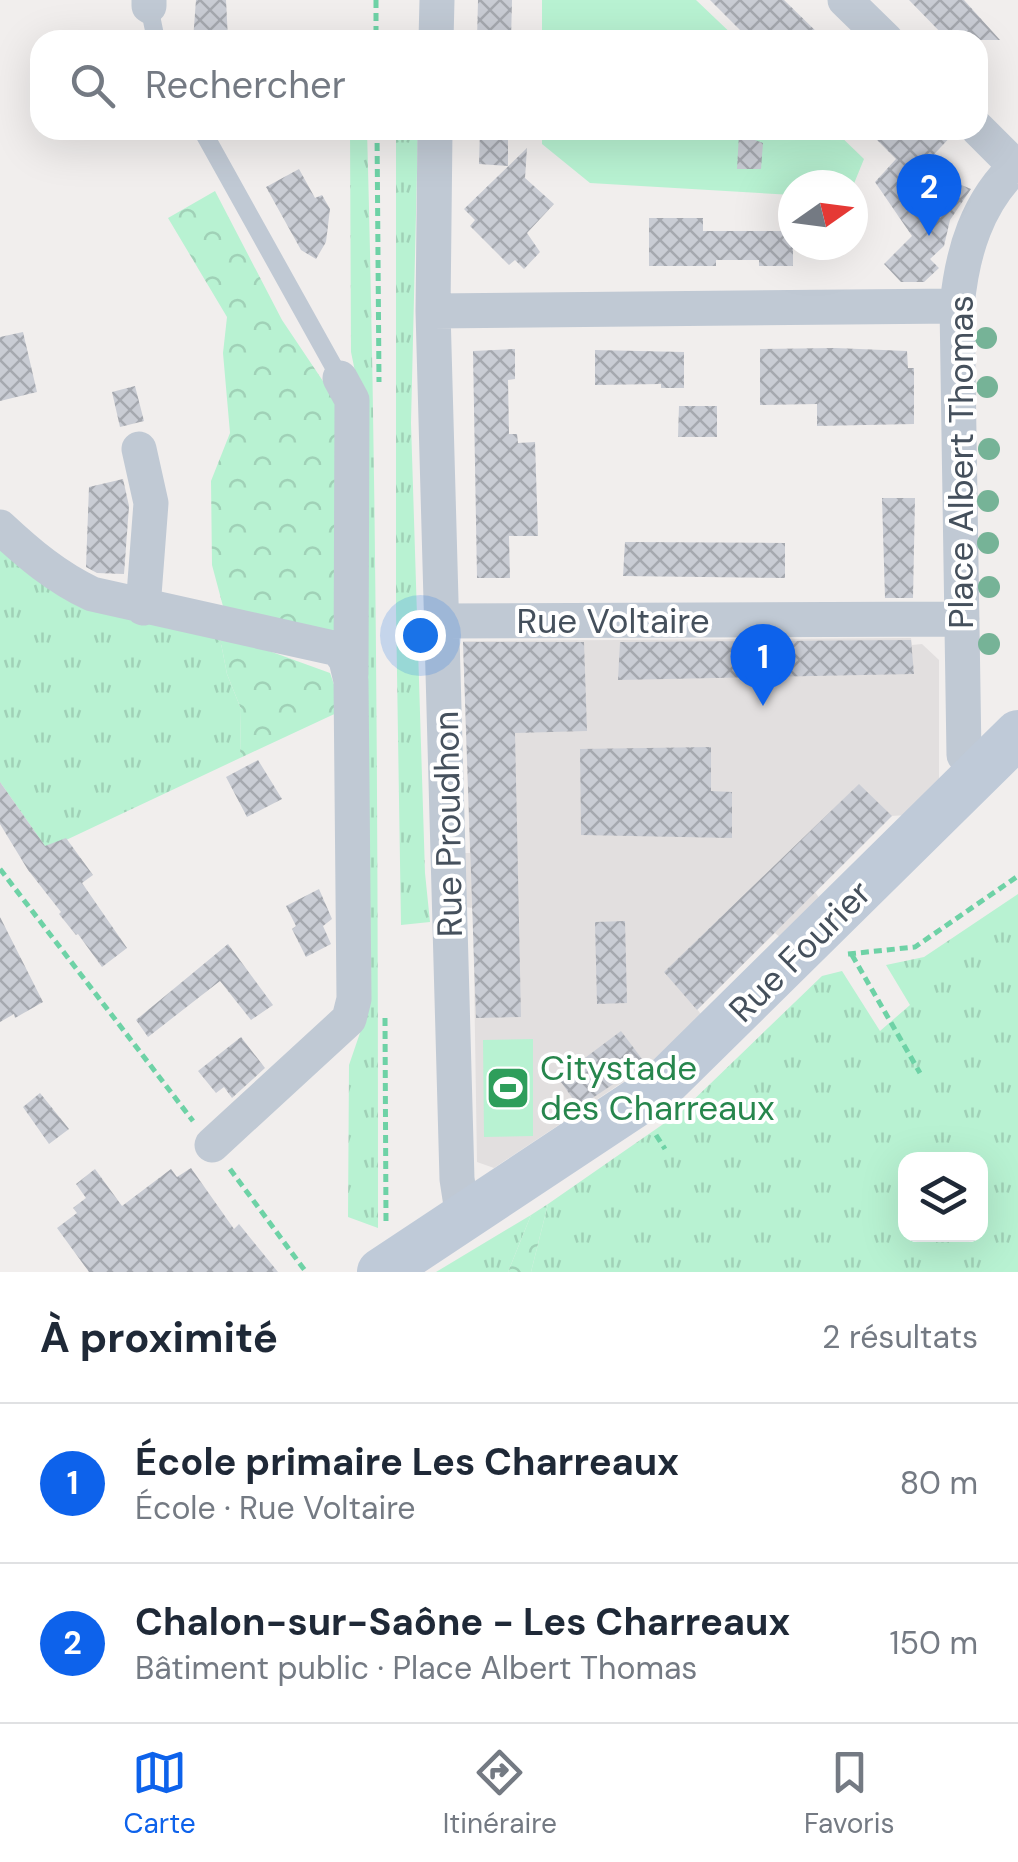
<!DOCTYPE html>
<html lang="fr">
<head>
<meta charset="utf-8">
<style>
  :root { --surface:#fff; --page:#f6f6f7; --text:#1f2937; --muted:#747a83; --line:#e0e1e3; --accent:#0d62eb }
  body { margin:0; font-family:"DM Sans",sans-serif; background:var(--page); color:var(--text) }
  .controls { position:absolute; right:30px; bottom:30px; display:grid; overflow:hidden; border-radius:20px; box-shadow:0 10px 40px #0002 }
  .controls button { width:90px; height:90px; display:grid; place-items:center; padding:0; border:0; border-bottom:2px solid var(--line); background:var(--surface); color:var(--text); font:50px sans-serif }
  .compass { position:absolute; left:778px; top:170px; width:90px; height:90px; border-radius:50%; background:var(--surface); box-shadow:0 10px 40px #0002; rotate:76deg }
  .you { position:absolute; left:420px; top:635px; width:35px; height:35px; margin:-25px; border:8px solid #fff; border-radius:50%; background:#1a73e8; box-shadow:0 0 0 15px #1a73e833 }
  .badge { display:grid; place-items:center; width:65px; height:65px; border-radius:50%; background:var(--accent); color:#fff; font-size:32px; font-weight:700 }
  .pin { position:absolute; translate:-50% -82px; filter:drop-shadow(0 2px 5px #0008) }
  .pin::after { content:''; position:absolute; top:52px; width:35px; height:30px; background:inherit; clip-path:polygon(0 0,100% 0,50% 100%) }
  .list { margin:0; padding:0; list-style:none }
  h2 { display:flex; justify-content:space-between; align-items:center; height:130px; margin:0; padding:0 40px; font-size:42px }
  h2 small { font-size:32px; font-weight:400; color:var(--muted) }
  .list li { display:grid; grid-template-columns:65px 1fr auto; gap:30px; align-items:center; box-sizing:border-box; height:160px; padding:0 40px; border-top:2px solid var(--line) }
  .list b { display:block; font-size:38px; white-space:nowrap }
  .list p { margin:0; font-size:32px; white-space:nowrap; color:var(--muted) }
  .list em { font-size:32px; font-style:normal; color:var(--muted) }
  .icon { flex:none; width:55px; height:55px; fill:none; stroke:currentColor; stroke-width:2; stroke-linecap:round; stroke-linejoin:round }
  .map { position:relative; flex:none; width:1018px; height:1272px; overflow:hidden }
  .search { position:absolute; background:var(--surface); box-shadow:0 10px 40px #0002; left:30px; right:30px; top:30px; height:110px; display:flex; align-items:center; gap:25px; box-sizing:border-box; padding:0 35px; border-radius:30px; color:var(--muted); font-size:38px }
  .sheet { height:450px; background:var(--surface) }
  nav { display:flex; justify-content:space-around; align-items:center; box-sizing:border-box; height:140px; border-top:2px solid var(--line); background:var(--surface); font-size:28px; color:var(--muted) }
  nav a { display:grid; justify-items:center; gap:5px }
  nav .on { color:var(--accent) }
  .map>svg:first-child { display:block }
  .education { fill:#e2dfdf }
  .grass { fill:url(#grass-tufts); fill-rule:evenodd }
  .forest { fill:url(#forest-crowns) }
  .garden { fill:#b8f2d2 }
  .building { fill:url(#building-cross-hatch) }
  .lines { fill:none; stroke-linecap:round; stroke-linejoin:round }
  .path { stroke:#6ed2a6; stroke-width:5; stroke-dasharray:8 5; stroke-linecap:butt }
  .lane { stroke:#c0c9d4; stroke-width:18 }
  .street { stroke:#c0c9d4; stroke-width:35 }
  .secondary { stroke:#bfcad8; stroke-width:48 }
  .tree { fill:#76b397 }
  .labels { text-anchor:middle; stroke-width:8; stroke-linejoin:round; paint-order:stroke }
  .street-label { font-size:35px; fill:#45505c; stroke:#fff }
  .leisure-label { font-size:35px; fill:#27864d; stroke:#fff; text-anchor:start }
</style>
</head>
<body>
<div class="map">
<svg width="1018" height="1272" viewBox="0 0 1018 1272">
  <defs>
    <pattern id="grass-tufts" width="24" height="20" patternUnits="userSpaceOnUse" patternTransform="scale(2.5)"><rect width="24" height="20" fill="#b8f2d2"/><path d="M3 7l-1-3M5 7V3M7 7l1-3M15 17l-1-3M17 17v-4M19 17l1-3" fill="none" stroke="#a0d1b7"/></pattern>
    <pattern id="forest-crowns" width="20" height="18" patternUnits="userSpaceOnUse" patternTransform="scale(2.5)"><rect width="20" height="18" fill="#b8f2d2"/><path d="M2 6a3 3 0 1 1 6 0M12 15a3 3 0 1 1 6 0" fill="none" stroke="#a0d1b7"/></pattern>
    <pattern id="building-cross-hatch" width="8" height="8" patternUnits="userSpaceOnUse" patternTransform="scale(2.5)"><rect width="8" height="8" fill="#c9ccd4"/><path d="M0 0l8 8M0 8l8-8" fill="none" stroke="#a5a8af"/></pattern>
  </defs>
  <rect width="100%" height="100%" fill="#f1eeed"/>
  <path class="education" d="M911,638L912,645L922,644L939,660V789L908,815L891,816L815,892L820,899L781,938L775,933L697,1009L703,1017L647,1066L494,1168L477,1162L473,908L464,907L463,853H470L463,641Z"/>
  <path class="grass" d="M350,130H367C377,496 378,862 378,1228L348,1217L349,1065L362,1027L358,386L351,352Z
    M396,130H418L411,423L425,873L430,922L401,925L396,610Z
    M0,543L219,633L227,674L241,709L240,758L47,849L0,782Z
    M1018,894V1272H531L548,1204L682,1111L822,976L842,971L880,1031L910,1005L886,965L924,957ZM906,1160H980V1234H906Z
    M531,1215L508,1272H436Z"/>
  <path class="forest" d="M215,191L282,320L333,396L338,416L343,641L224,610L212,565L211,481L230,433L223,353L227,317L168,218Z
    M219,633L330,673L343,710L240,758L241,709L227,674Z
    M548,1204L531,1272H508L531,1215Z"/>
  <path class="garden" d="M542,0H696L738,40H542Z
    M542,130H834L864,159L853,186L793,185V195L590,183L542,144Z
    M533,1039V1136L484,1137L483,1040Z"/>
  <path class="building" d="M196,0H226L228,40H193Z
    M478,0H512L511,40H477Z
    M710,0H784L825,40H742V32Z
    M909,0H964L1000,40H948Z
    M480,130H508V166L479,164Z
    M867,130H957L921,168L971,189L950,220L944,246L930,259L939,268L924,282H901L884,264L912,236L875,182L896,159Z
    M739,134L763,143L761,169H737Z
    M527,148L525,178L554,204L527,233L540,252L524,269L515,260L509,265L470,226L475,220L464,209Z
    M299,169L315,198L322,195L330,209L326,242L316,259L301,250L266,187Z
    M649,218H703V231H793V266H759V260H716V266H649Z
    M23,332L37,392L0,401V337Z
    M835,348L907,351L908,368H914V424L817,426V404L760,405V349Z
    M515,349V379L508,380L509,434H517L518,443L535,442L538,536H509L510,578H477L473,351Z
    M595,350L684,352V388H661V384L595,385Z
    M135,386L144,421L120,427L112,392Z
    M679,406H717V437H678Z
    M123,479L129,506L124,574L97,573L86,567L89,487Z
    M882,498H915L913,598H885Z
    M625,542L785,543V578L623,576Z
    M911,640L914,674L618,680L620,642Z
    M463,642H584L587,731L515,733L521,1017L476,1018Z
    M711,747V791L732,792V838L581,835L580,749Z
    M258,760L282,799L247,817L226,777Z
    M0,782L45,846L66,838L93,875L82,883L127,948L102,967L78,934L76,935L59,914L61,912L28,870L0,824Z
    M859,784L892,816L697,1010L664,972Z
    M319,889L332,919L323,926L331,944L306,957L292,929L296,926L286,906Z
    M0,917L43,1002L15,1018L14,1014L0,1022Z
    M625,921L627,1003L597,1004L595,922Z
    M228,944L273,1005L251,1020L220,981L148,1037L136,1020Z
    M621,1031L645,1063L579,1107L558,1078Z
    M241,1037L265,1068L232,1098L224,1087L216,1093L198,1071Z
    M40,1093L69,1129L49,1144L23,1107Z
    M191,1168L234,1229L239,1224L278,1272H89L57,1228L77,1213L73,1208L86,1198L76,1184L95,1169L122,1206L171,1169L177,1177Z"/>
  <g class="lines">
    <path class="path" d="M376,0V40
      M377,130L379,382
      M0,869L193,1121
      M848,954L915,947L1018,876
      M852,955L920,1073
      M385,1018L386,1222
      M656,1135L665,1149
      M230,1169L306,1272"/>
    <path class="lane" d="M149,6L156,40
      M202,130L340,378"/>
    <path class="street" d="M845,0L886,40
      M149,6V0
      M436,40L437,0
      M978,129L1015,166
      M435,130L433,311L457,1179L461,1205L466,1215
      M433,311L957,306
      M340,378L352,400L351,674
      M139,449L151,503L143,608
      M0,527C29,554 56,577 92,594L338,649L346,660L351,681L354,999L349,1019L212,1145
      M443,621L962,619
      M979,771L964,755L957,306C962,253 977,201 1018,164"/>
    <path class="secondary" d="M381,1272L660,1087L1018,734"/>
  </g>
  <g class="tree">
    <circle cx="986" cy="338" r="11"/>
    <circle cx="987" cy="387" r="11"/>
    <circle cx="989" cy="449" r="11"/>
    <circle cx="988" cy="501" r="11"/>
    <circle cx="988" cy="543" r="11"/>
    <circle cx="989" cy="587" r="11"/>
    <circle cx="989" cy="644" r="11"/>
  </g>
  <defs>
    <symbol id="stadium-square" viewBox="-11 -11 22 22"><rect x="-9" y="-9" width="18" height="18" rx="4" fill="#2e9e5b" stroke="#fff"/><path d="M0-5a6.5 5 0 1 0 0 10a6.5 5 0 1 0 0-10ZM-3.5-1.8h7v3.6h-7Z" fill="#fff"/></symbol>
  </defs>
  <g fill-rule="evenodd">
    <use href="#stadium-square" x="483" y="1063" width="50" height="50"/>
  </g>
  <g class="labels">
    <g class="street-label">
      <text transform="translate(961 462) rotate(-90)" y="12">Place Albert Thomas</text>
      <text x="613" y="633">Rue Voltaire</text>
      <text transform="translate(448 824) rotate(-91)" y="12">Rue Proudhon</text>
      <text transform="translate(800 951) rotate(-45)" y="12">Rue Fourier</text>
    </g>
    <g class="leisure-label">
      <text x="540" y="1080">Citystade<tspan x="540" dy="40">des Charreaux</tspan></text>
    </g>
  </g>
</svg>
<div class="controls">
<button><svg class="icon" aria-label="layers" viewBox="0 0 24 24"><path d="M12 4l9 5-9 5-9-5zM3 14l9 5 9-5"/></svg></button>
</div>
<svg class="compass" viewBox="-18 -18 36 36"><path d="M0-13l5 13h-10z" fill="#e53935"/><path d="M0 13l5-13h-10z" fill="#747a83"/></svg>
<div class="you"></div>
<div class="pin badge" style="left:763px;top:706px">1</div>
<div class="pin badge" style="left:929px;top:236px">2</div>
<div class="search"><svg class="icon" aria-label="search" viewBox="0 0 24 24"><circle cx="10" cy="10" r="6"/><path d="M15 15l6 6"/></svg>Rechercher</div>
</div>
<section class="sheet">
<h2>À proximité<small>2 résultats</small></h2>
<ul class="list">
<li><span class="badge">1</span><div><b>École primaire Les Charreaux</b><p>École · Rue Voltaire</p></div><em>80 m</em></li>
<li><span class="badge">2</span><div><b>Chalon-sur-Saône - Les Charreaux</b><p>Bâtiment public · Place Albert Thomas</p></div><em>150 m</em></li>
</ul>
</section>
<nav>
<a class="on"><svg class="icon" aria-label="map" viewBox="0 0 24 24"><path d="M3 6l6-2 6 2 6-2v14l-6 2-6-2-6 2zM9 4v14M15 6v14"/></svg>Carte</a>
<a><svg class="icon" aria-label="directions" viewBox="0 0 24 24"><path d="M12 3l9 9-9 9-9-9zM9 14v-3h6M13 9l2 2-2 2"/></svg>Itinéraire</a>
<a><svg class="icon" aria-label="saved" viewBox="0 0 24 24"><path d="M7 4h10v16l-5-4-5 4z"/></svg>Favoris</a>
</nav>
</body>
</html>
